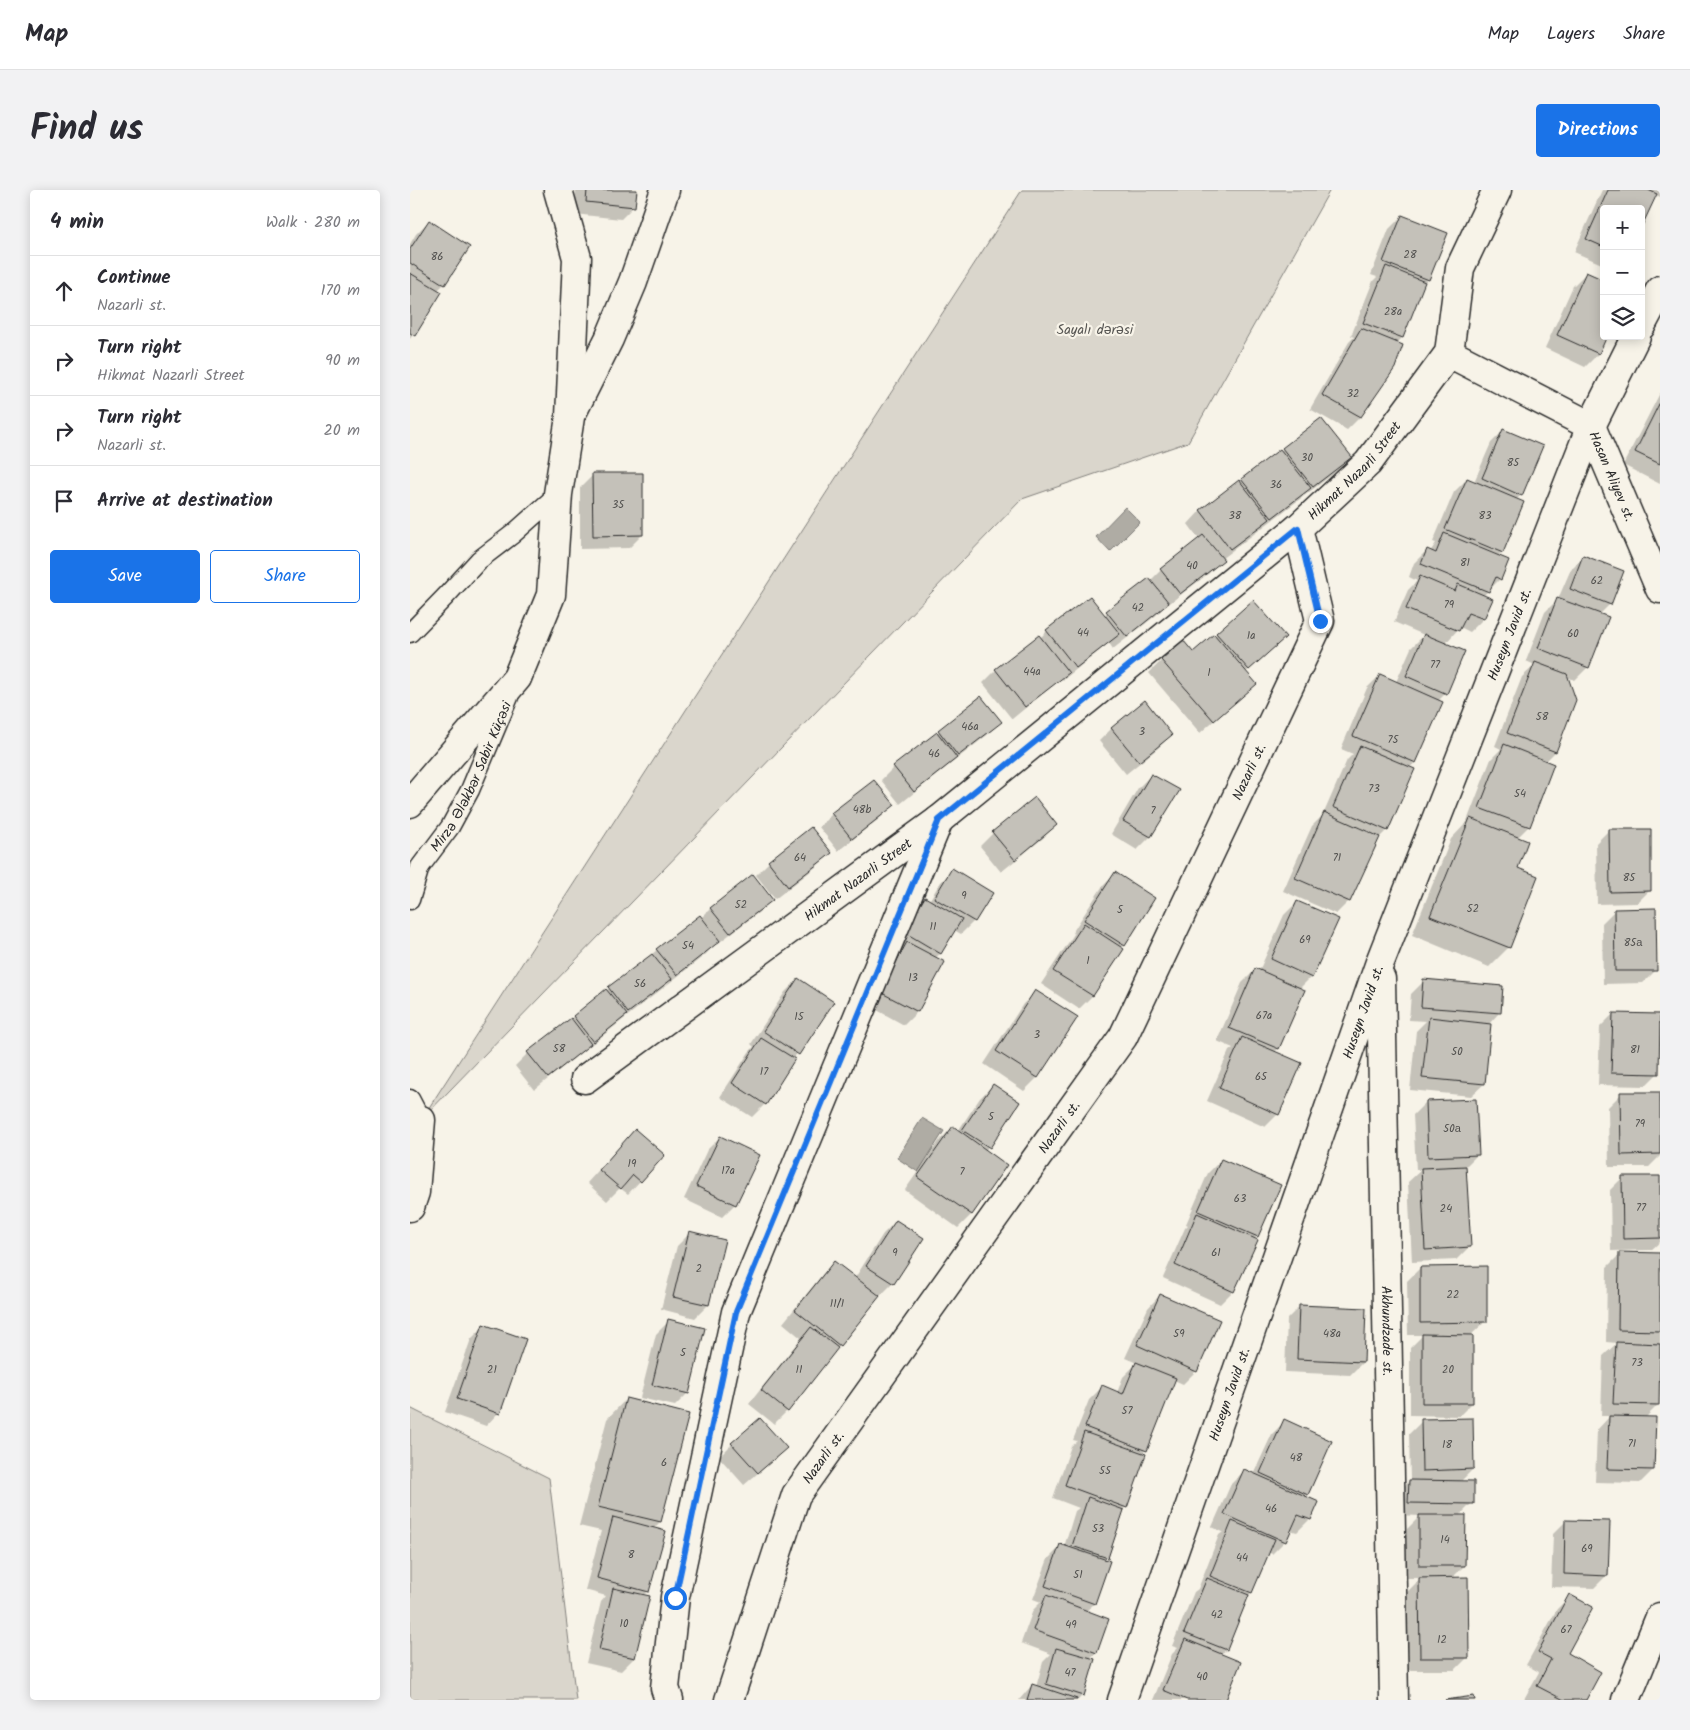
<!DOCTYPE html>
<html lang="en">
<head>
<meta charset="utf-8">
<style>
  :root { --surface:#fff; --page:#f2f2f3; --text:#2b2b33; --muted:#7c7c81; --line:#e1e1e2; --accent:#1a73e8 }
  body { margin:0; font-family:Kalam,sans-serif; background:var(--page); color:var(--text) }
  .controls { position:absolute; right:15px; top:15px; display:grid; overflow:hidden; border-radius:5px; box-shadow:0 2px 12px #0003 }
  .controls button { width:45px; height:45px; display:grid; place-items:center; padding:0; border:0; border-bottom:1px solid var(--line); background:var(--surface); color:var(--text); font:25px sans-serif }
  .stop { position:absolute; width:15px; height:15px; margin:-11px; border:4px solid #1a73e8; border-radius:50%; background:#fff }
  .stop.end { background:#1a73e8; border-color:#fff; box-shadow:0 1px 5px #0008 }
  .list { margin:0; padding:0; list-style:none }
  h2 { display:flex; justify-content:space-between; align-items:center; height:65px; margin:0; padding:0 20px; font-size:21px }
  h2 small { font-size:16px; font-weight:400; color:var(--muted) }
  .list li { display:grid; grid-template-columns:32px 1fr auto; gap:15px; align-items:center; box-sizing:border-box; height:70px; padding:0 20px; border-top:1px solid var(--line) }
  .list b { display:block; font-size:19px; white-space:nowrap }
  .list p { margin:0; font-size:16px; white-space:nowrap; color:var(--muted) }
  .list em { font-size:16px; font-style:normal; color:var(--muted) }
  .actions { display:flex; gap:10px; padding:15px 20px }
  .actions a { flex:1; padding:11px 0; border:1px solid var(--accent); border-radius:5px; text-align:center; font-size:18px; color:var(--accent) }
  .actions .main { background:var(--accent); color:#fff }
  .icon { flex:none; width:28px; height:28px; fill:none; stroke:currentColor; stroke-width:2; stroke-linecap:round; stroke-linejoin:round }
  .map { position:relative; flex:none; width:1250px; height:1510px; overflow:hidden; border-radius:5px }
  header { display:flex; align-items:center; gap:30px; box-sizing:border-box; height:70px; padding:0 25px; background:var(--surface); border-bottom:1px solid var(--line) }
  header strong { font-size:24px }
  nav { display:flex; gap:28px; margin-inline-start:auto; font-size:18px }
  .intro { display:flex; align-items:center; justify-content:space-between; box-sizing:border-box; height:120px; padding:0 30px }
  h1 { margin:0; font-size:35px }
  .button { padding:12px 22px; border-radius:5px; background:var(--accent); color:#fff; font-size:18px; font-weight:700 }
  main { display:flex; gap:30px; padding:0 30px }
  aside { flex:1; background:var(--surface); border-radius:5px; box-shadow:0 2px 12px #0003 }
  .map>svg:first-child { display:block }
  .green { fill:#dad6cc; stroke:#82807c }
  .water { fill:#afaca4; stroke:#7a7874 }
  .shadow { fill:#0003 }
  .building { fill:#c4c1b9; stroke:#2b2b2b }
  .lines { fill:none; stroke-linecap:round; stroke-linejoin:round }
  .lane-casing { stroke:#2b2b2b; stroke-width:21 }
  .street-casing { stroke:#2b2b2b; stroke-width:31 }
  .lane { stroke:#f7f3e8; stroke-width:18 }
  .street { stroke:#f7f3e8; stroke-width:28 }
  .route { stroke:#1a73e8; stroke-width:6 }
  .labels { text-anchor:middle; stroke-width:4.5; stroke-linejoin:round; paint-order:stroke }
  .number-label { font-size:11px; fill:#51504e }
  .park-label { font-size:14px; fill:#575653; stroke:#f7f3e8 }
  .street-label { font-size:14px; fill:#2b2b2b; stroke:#f7f3e8 }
</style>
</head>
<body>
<header>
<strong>Map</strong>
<nav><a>Map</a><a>Layers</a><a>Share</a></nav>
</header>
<div class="intro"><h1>Find us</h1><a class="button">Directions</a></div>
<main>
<aside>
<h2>4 min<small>Walk · 280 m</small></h2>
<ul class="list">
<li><svg class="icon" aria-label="ahead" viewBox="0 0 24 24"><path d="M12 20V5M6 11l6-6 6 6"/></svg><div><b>Continue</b><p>Nazarli st.</p></div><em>170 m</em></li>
<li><svg class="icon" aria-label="right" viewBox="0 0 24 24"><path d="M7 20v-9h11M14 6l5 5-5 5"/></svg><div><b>Turn right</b><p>Hikmat Nazarli Street</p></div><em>90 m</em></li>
<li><svg class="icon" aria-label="right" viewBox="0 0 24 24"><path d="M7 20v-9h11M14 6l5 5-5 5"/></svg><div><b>Turn right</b><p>Nazarli st.</p></div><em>20 m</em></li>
<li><svg class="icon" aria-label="arrive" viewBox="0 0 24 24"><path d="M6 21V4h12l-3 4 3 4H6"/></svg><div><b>Arrive at destination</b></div></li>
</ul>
<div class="actions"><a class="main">Save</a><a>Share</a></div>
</aside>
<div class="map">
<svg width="1250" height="1510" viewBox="0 0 1250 1510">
  <rect width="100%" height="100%" fill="#f7f3e8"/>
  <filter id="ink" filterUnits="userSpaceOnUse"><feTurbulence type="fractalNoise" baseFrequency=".02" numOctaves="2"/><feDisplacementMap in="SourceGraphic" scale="10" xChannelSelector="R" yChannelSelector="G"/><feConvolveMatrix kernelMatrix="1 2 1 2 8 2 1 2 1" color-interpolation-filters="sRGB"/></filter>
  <g filter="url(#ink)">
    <path class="green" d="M612,0H920L778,252L612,309L11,930Z
      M0,1218L139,1288L166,1510H0Z"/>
    <path class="water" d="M715,317L730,332L700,362L686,347Z
      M512,928L534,941L508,982L487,968Z"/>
    <path class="shadow" d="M166,0H226L224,16L211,29L164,24Z
      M1192,0H1250V7L1245,4L1231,19H1194V75L1164,62Z
      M992,26L1018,89L1012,95L992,148L986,154L950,227L937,240L900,219L939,152L944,147L941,146L963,91L967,87L961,85L979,39Z
      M19,31L58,57L34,94L27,101L30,102L0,149V54L6,44Z
      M1176,83L1194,146H1196L1188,164L1175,177L1135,158L1163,96Z
      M1250,203V294L1213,275Z
      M1094,240L1111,305L1106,310L1092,362L1088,366L1090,389L1073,406L1081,409L1073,429L1060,442L1050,437L1035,454L1036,503L1028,511L1032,512L1005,573L999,578L1003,580L977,640L967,650L939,711L926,724L873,701L902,636L913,625L937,570L943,564L931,559L957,498L970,485L986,492L1001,458L1014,445L984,432L998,400L1007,391L999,387L1004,373L1017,360L1020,362L1026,353L1023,352L1044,302L1057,289L1064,292L1081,253Z
      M873,259L940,267L928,280L811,369L812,370L799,383L756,416V415L745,426L703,459L699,453L653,490L652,488L602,529L573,493L586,480L630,448L637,441L694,425L740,391L751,380L789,349L778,334L790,321Z
      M183,285L232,345L219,358L170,359V298Z
      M1174,366L1200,414L1189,425L1178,477L1165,490L1157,487L1145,562L1135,572L1119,636L1107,648L1106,679L1099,757L1079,777L1002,745L1041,649L1058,631H1057L1081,569L1091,559L1085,556L1112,487L1125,475L1116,471L1135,422L1148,409L1161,379Z
      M843,412L861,460L836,482L845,494L790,543L739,483L752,470L783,464Z
      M571,508L590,532L577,545L490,614L471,590L484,577Z
      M702,538L761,545L748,558L716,584L689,551Z
      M741,585L768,601L740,647L727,660L701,644L728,598Z
      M464,591L483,615L470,628L428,661L409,637L422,624Z
      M625,609L646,635L633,648L591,682L570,656L583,643Z
      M1199,640L1240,700L1227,713L1187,714L1186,653Z
      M420,663L407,676L365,709L346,685L359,672Z
      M543,680L581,703L564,731L551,744L544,740L530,764L525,768L534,773L507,822L494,835L458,815L502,722L515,709L519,711L530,693Z
      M705,684L714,755L682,806L669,819L631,794L664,744L662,743L692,697Z
      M343,685L362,710L349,722L306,755L305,754L296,764L124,900L105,876L118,863L247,760L291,728L300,719Z
      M887,712L901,787L889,799L894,800L868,859L864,862L868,924L855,937L797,911L819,861L823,858L807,851L832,793L845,780L849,781L874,725Z
      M1205,720L1246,780L1233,793L1193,794L1192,733Z
      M388,789L423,812L383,869L355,914L342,927L310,907L339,862L344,857L341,854L375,802Z
      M1014,791L1089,823L1078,835L1074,894L1061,906L1000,900L1006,841L1016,831L999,830L1001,804Z
      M626,802L666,828L627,888L614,901L574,874L613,814Z
      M1203,824L1248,883L1235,896L1188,895L1190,837Z
      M583,895L608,912L575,961L595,976L561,1025L548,1038L495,1000L530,950L543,937L548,941L570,908Z
      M1250,903V966L1239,977H1199L1198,917L1211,904Z
      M1016,912L1068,964L1055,977L1059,1057L1046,1070L1002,1072L998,992L1011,980H1006L1003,925Z
      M225,940L230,991L218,1004L210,998L197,1011L177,993Z
      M310,947L325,1014L312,1027L274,1009L297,960Z
      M811,970L847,1046L843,1050L823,1101L810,1114L753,1088L775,1038L778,1035L776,1034L798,983Z
      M1213,987H1250V1052L1241,1060L1201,1061L1200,1000Z
      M486,1031L483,1093L470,1106L469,1105L377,1221L364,1234L339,1214L391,1148L373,1133L412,1085L425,1072L445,1088L473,1044Z
      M280,1043L298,1115L285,1128L251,1119L267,1056Z
      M1210,1064H1250V1163L1248,1215L1235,1228L1243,1280L1230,1293L1185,1292L1187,1240L1200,1226H1191L1193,1166L1207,1153L1196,1152L1197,1077Z
      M1010,1078L1076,1131L1062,1144V1213L1049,1226L1000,1225V1158L1013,1145H998L997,1091Z
      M750,1105L786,1181L773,1194L764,1190L735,1260L732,1264L716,1317L713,1319L697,1367L694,1371L684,1414L676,1421L698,1429L686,1463L679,1469L673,1505L668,1510H609L622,1495L626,1497L633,1472L641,1464L611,1453L623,1420L631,1412L623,1409L638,1369L651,1356L654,1357L665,1321L669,1318L643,1308L661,1256L667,1251L663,1250L679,1210L692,1197L707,1203L713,1187L727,1173L715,1168L738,1118Z
      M890,1116L953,1172L940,1185L875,1182L877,1129Z
      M259,1131L278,1203L265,1216L230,1208L246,1144Z
      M74,1136L88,1223L76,1236L35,1222L61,1149Z
      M216,1209L277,1225L250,1332L243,1339L238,1401L233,1406L238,1407L224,1468L211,1481L176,1473L191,1412L196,1406L175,1400L191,1341L169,1336L197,1229Z
      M875,1231L897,1304L894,1307L900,1329L887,1342L880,1340L875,1351L862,1364L858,1362L816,1460L810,1465L814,1510H743L762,1464L768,1458L762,1456L784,1402L788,1399L809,1345L813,1342L802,1337L821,1294L834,1281L843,1285L862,1244Z
      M1012,1231L1063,1279L1050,1292L1062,1313L1049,1326L1054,1376L1041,1389L1058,1467L1045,1480H997V1402L1011,1388H996L997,1339L1010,1326L986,1325V1304L1000,1290L999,1244Z
      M322,1254L362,1271L334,1295L309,1267Z
      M1156,1331L1197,1385L1184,1398L1141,1397L1143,1344Z
      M1160,1406L1156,1464L1175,1510H1117L1114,1509L1129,1482L1116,1475L1147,1419Z"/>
    <path class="building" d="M177,0H227L225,17L176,12Z
      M1198,0H1238L1247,4L1231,38V19H1194V57L1176,49Z
      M992,25L1038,43L1019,90L973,72Z
      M19,30L60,57L35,95L0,73V59Z
      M976,76L1015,92L993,148L953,133Z
      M1176,82L1194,90V146H1197L1189,164L1147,145Z
      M0,83L32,102L5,146L0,143Z
      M951,138L993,155L985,178L951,227L912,205Z
      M1250,212V274L1225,262Z
      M911,228L942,267L903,297L872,258Z
      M1093,239L1133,256L1112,306L1072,288Z
      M870,259L901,298L862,328L831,289Z
      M182,283H233V345L183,346Z
      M1057,288L1114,312L1093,363L1035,339Z
      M829,290L860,329L820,359L790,320Z
      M1034,343L1099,370L1091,390L1086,387L1079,402L1011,374L1017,359L1026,363Z
      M793,345L814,370L770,404L750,379Z
      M1173,365L1214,381L1201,415L1160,399Z
      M1010,386L1045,401L1048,394L1083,409L1074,429L1058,423L1049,441L996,419Z
      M739,388L759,413L717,447L696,421Z
      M680,406L710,444L666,478L636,440Z
      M1147,408L1199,427L1179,478L1128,458Z
      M843,410L876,447L839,480L806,443Z
      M804,444L847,494L804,531L751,470L773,450L783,462Z
      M1014,444L1055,461L1037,504L996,486Z
      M629,445L659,483L615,517L585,479Z
      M1125,472L1157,484L1166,510L1146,562L1097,543Z
      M970,484L1033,512L1006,573L943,546Z
      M571,506L592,532L548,566L528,540Z
      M735,510L762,545L729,572L701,538Z
      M527,542L547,568L504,602L483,576Z
      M1094,554L1144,574L1120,637L1069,618Z
      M950,556L1005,579L978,641L923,617Z
      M741,584L770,600L741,647L713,631Z
      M464,590L485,615L442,649L421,623Z
      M625,607L647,635L605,670L582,642Z
      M914,622L970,647L940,712L885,688Z
      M1060,628L1118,651L1108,678L1128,686L1100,758L1020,726Z
      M401,637L422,663L378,697L358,671Z
      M1199,639H1241V701L1200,702Z
      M542,678L583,703L565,732L524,708Z
      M705,682L745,708L715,756L674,730Z
      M343,684L363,710L320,743L300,718Z
      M515,707L552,729L531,764L494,742Z
      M887,711L929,729L902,788L861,769Z
      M1246,718L1247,781H1205L1204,719Z
      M290,725L310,751L267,785L246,759Z
      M674,733L714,759L683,806L643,781Z
      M497,752L535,772L508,822L470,802Z
      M242,764L262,789L218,823L198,797Z
      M845,778L895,800L869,859L819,838Z
      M388,788L424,812L389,865L353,841Z
      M1013,789L1093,796L1091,823L1011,817Z
      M196,799L217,825L183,852L163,826Z
      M625,800L668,827L628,888L586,861Z
      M1203,823L1250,824L1249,884L1201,883Z
      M1019,827L1081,834L1075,894L1012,888Z
      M161,828L181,854L138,888L117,862Z
      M832,847L892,873L869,925L809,898Z
      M351,848L385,869L356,915L322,893Z
      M583,894L610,912L580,958L552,940Z
      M1210,902H1250V964L1211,965Z
      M1066,909L1069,965L1018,967L1016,911Z
      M543,936L597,975L562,1025L507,987Z
      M225,939L255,965L231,992L223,985L211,999L189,980Z
      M310,946L350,965L326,1015L286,996Z
      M811,969L871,995L848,1047L788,1021Z
      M1056,976L1061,1057L1015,1060L1011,978Z
      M1212,986H1250V1048L1213,1049Z
      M787,1023L848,1050L824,1102L765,1075Z
      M486,1030L514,1048L484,1094L456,1076Z
      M279,1041L315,1050L299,1115L263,1107Z
      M1209,1062L1250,1063V1141L1208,1140Z
      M424,1071L470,1106L430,1156L385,1120Z
      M1077,1076V1132L1010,1133V1077Z
      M750,1104L810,1130L787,1182L727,1155Z
      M889,1115L956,1118L954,1172L887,1169Z
      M258,1129L295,1138L279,1204L242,1195Z
      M73,1134L116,1149L90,1224L47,1209Z
      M401,1137L428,1158L378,1222L351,1200Z
      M1012,1144L1063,1145V1213H1012Z
      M1206,1152L1250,1154L1249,1215L1203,1214Z
      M726,1172L766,1188L737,1261L675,1237L692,1195L713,1204Z
      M216,1208L279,1224L251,1332L188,1317Z
      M1199,1226L1246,1227L1244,1280L1197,1279Z
      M350,1228L377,1258L348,1283L321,1253Z
      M1063,1228L1064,1279L1012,1281L1011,1229Z
      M874,1229L922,1251L898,1305L850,1283Z
      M674,1242L736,1264L717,1318L655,1295Z
      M834,1279L909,1312L901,1330L888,1325L876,1352L814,1324Z
      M999,1290L1064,1291V1314L998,1313Z
      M678,1307L714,1320L698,1368L662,1356Z
      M1009,1325H1056L1055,1376H1009Z
      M203,1327L256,1341L239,1402L187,1388Z
      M1155,1330L1200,1331L1198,1386L1154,1384Z
      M822,1331L865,1349L842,1403L800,1386Z
      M650,1354L700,1371L685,1414L635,1396Z
      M1058,1387L1059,1468H1010L1009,1388Z
      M797,1388L839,1405L817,1460L774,1443Z
      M203,1398L240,1406L225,1468L189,1460Z
      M1159,1404L1183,1417L1158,1463L1191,1482L1176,1510H1154L1127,1496L1141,1469L1128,1462Z
      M636,1405L699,1429L687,1463L623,1440Z
      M775,1449L831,1472L816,1510H777L753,1500Z
      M646,1458L685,1469L674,1506L636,1494Z
      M622,1494L667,1509V1510H617Z
      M1064,1506L1065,1510H1035Z"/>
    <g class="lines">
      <defs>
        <g id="lane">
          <path d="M0,443L35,407L69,370L103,344L148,304"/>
          <path id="s1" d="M0,710L10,677L40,637L60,600L99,507"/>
          <path d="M0,909L11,930"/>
        </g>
        <g id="street">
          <path d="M1231,136L1250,100"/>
          <path id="s2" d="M1039,163L1181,236L1250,399"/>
          <path d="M164,219L199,149L223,92L255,0"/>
          <path d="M0,613L107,488L141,405L148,304L160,227L167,68L148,0"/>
          <path id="s3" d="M971,789L984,1510"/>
          <path id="s4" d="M175,889L529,630L888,338L958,273L1039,163L1050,78L1087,0"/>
          <path d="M0,1017L5,1002L11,930"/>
          <path d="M259,1510L255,1498L265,1407L326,1122L529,630"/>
          <path id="s5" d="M319,1510L386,1305L713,847L910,431L888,338"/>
          <path id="s6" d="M712,1510L970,772L1181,236L1226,146"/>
          <path d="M1216,1510L1250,1427"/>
        </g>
      </defs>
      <use href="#lane" class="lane-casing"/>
      <use href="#street" class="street-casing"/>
      <use href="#lane" class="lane"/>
      <use href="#street" class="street"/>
    </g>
  </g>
  <g class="lines" filter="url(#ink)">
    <path class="route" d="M265,1408L326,1122L529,630L888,338L910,431"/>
  </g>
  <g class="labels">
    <g class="number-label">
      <text x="1000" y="68">28</text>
      <text x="27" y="70">86</text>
      <text x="983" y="125">28a</text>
      <text x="943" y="207">32</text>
      <text x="897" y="271">30</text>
      <text x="1103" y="276">85</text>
      <text x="866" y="298">36</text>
      <text x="208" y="318">35</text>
      <text x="825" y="329">38</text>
      <text x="1075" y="329">83</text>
      <text x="1055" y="376">81</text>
      <text x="782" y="379">40</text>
      <text x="1187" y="394">62</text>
      <text x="1039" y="418">79</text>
      <text x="728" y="421">42</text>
      <text x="673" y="446">44</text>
      <text x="1163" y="447">60</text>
      <text x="841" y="449">1a</text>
      <text x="1025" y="478">77</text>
      <text x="622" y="485">44a</text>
      <text x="799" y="486">1</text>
      <text x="1132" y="530">58</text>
      <text x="560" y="540">46a</text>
      <text x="732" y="545">3</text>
      <text x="983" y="553">75</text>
      <text x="524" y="567">46</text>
      <text x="964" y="602">73</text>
      <text x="1110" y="607">54</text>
      <text x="452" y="623">48b</text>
      <text x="743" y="624">7</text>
      <text x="390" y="671">64</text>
      <text x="927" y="671">71</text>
      <text x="1219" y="691">85</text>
      <text x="554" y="709">9</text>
      <text x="331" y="718">52</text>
      <text x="1063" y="722">52</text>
      <text x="710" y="723">5</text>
      <text x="523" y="740">11</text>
      <text x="895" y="753">69</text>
      <text x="1223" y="756">85а</text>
      <text x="278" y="759">54</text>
      <text x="678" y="774">1</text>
      <text x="503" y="791">13</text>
      <text x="230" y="797">56</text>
      <text x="854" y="829">67a</text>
      <text x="389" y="830">15</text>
      <text x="627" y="848">3</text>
      <text x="149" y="862">58</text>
      <text x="1225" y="863">81</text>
      <text x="1047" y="865">50</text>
      <text x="354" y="885">17</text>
      <text x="851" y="890">65</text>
      <text x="581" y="930">5</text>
      <text x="1230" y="937">79</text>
      <text x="1042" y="942">50а</text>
      <text x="222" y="977">19</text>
      <text x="318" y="984">17a</text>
      <text x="552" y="985">7</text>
      <text x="830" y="1012">63</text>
      <text x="1231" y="1021">77</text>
      <text x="1036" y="1022">24</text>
      <text x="485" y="1066">9</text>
      <text x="806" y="1066">61</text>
      <text x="289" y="1082">2</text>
      <text x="1043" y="1108">22</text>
      <text x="427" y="1117">11/1</text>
      <text x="769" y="1147">59</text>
      <text x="922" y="1147">48a</text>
      <text x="273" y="1166">5</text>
      <text x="1227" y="1176">73</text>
      <text x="82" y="1183">21</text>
      <text x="389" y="1183">11</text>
      <text x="1038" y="1183">20</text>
      <text x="717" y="1224">57</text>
      <text x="1222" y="1257">71</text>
      <text x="1037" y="1258">18</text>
      <text x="886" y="1271">48</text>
      <text x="254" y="1276">6</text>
      <text x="695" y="1284">55</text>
      <text x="861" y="1322">46</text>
      <text x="688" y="1342">53</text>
      <text x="1035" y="1353">14</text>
      <text x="1177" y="1362">69</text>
      <text x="221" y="1368">8</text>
      <text x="832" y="1371">44</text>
      <text x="668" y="1388">51</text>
      <text x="807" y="1428">42</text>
      <text x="214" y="1437">10</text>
      <text x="661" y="1438">49</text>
      <text x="1156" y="1443">67</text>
      <text x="1032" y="1453">12</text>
      <text x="660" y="1486">47</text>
      <text x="792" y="1490">40</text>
    </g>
    <g class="park-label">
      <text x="685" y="144">Sayalı dərəsi</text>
    </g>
    <g class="street-label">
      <text dy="5" stroke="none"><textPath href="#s4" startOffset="982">Hikmat Nazarli Street</textPath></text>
      <text dy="5" stroke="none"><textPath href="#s2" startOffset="214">Hasan Aliyev st.</textPath></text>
      <text dy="5" stroke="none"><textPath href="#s6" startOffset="1134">Huseyn Javid st.</textPath></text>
      <text dy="5" stroke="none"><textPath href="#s5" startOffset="1072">Nazarli st.</textPath></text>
      <text dy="5" stroke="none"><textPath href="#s1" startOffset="139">Mirzə Ələkbər Sabir Küçəsi</textPath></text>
      <text dy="5" stroke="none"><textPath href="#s4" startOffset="338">Hikmat Nazarli Street</textPath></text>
      <text dy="5" stroke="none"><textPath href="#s6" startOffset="729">Huseyn Javid st.</textPath></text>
      <text dy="5" stroke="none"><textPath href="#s5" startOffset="668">Nazarli st.</textPath></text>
      <text dy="5" stroke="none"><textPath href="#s3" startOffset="352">Akhundzade st.</textPath></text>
      <text dy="5" stroke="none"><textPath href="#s6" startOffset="324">Huseyn Javid st.</textPath></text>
      <text dy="5" stroke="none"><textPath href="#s5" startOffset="262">Nazarli st.</textPath></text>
    </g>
  </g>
</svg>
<div class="controls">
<button>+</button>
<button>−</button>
<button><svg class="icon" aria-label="layers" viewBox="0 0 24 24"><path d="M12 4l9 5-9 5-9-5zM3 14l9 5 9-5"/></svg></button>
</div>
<div class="stop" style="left:265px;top:1408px"></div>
<div class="stop end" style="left:910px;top:431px"></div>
</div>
</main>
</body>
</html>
